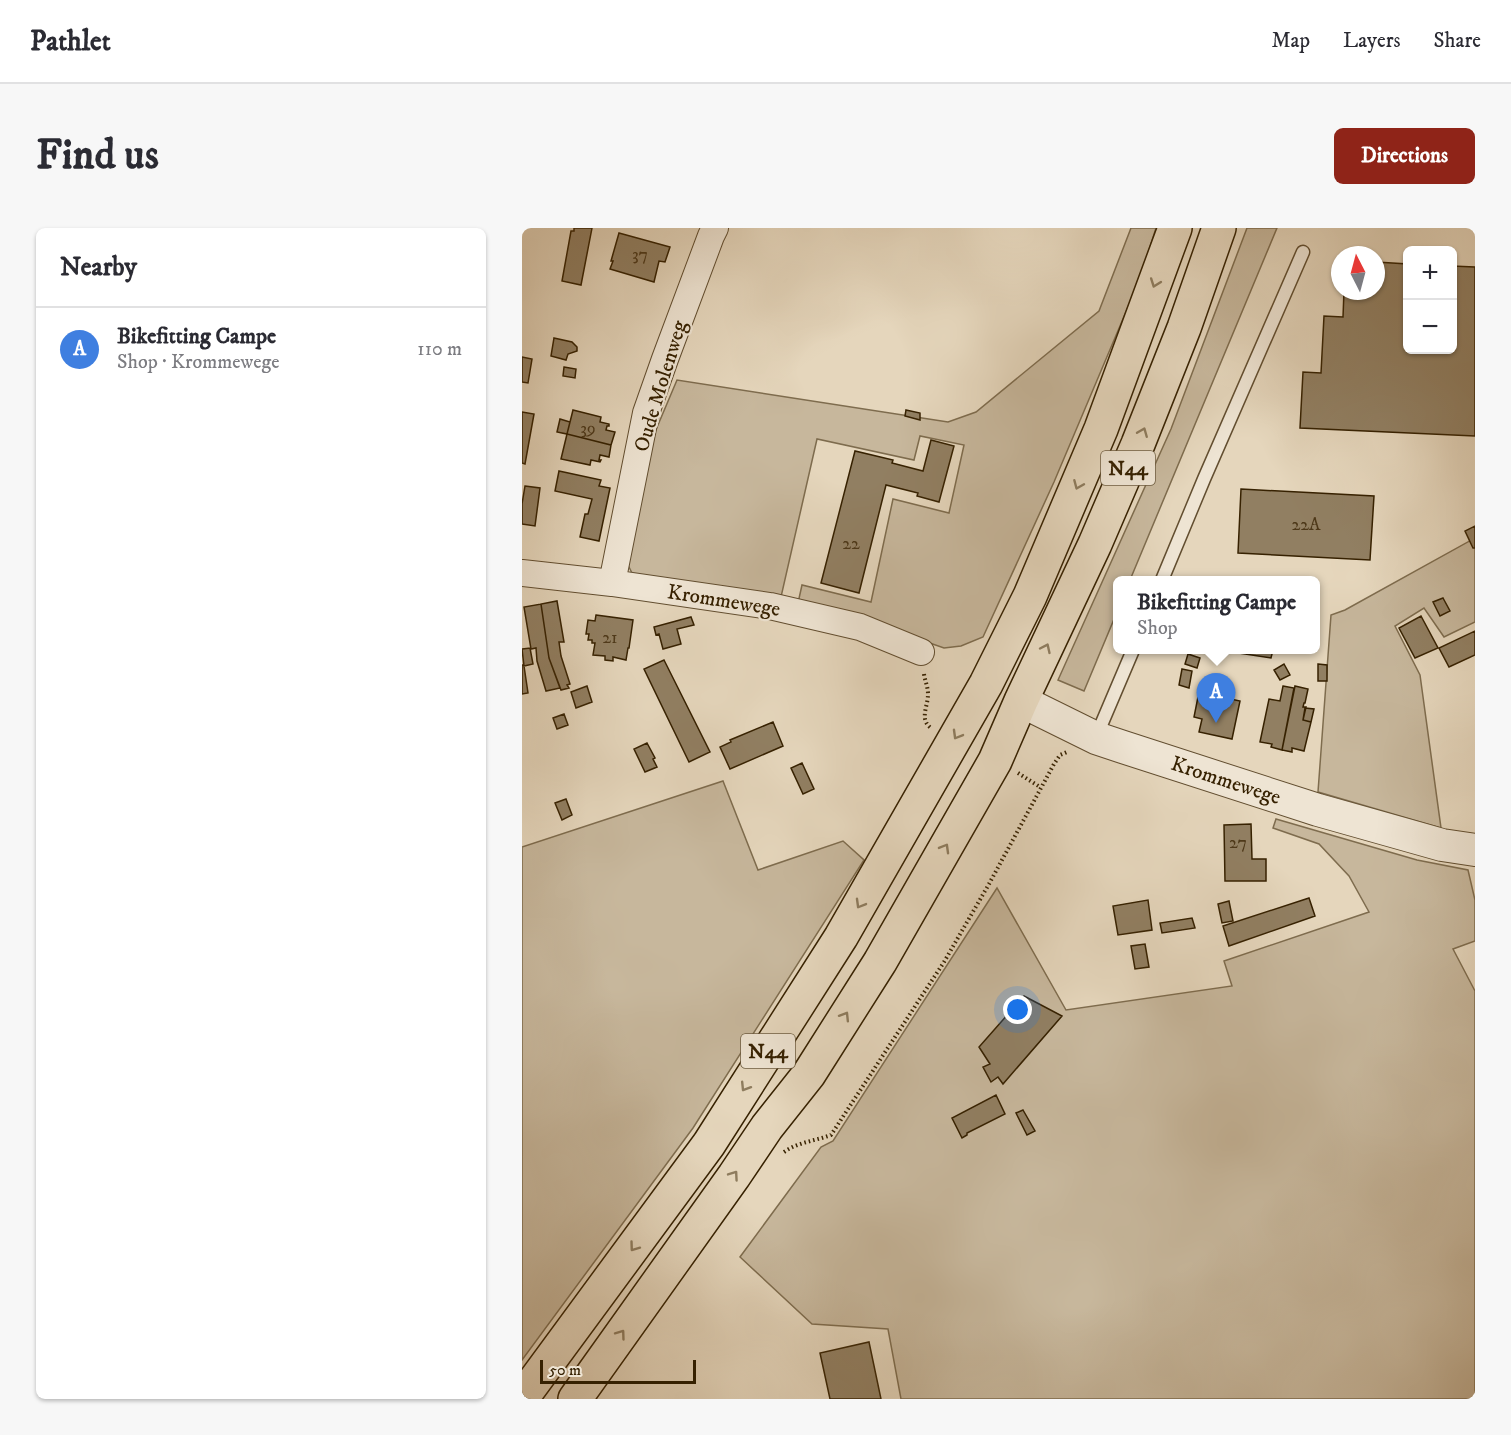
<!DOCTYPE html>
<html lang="en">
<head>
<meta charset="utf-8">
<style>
  :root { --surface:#fff; --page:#f7f7f7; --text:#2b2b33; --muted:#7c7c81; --line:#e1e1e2; --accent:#8f2418 }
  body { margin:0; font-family:"IM FELL DW Pica",serif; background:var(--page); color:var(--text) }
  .controls { position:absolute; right:18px; top:18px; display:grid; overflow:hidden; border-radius:9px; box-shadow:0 2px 4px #0004 }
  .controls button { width:54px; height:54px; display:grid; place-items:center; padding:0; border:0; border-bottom:2px solid var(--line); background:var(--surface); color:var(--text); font:30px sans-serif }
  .compass { position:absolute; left:809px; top:18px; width:54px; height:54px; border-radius:50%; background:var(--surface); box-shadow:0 2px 4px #0004; rotate:354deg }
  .scale { position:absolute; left:18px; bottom:15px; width:156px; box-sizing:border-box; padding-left:6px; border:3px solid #362101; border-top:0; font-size:16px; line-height:21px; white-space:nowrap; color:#362101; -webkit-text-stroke:4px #eee4d3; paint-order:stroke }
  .you { position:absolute; left:496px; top:782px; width:21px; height:21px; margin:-15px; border:4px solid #fff; border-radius:50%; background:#1a73e8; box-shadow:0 0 0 9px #1a73e833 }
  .badge { display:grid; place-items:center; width:39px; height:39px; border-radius:50%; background:var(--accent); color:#fff; font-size:20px; font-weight:700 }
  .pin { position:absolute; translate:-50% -50px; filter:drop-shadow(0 2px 3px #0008) }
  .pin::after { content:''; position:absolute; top:32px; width:21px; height:18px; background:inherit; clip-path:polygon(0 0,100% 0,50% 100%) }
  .popup { position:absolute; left:591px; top:348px; width:207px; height:78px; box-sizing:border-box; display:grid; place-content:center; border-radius:9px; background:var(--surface); filter:drop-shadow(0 2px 4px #0005); font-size:20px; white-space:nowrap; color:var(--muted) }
  .popup b { font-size:22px; color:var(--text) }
  .popup::after { content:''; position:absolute; left:50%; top:100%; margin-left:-12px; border:12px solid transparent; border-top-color:var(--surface) }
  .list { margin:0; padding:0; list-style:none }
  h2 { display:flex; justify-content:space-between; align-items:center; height:78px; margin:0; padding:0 24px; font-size:26px }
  h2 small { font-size:20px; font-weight:400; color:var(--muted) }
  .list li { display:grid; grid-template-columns:39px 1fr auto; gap:18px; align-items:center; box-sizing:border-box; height:84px; padding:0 24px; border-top:2px solid var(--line) }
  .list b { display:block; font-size:22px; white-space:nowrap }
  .list p { margin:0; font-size:20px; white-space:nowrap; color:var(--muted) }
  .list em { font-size:20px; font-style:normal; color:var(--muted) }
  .map { position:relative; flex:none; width:953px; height:1171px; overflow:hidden; border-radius:9px }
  header { display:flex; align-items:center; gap:36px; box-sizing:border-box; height:84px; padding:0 30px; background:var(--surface); border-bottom:2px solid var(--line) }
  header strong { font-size:28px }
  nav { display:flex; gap:33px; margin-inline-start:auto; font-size:21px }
  .intro { display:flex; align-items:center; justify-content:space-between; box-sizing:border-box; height:144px; padding:0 36px }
  h1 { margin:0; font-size:42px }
  .button { padding:15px 27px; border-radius:9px; background:var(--accent); color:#fff; font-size:21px; font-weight:700 }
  main { display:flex; gap:36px; padding:0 36px }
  aside { flex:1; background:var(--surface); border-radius:9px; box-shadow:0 2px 4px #0004 }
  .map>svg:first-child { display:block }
  .green { fill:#c7b79c; stroke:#7e6c4e; stroke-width:1.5 }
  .building { fill:#917f62; stroke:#362101; stroke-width:1.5 }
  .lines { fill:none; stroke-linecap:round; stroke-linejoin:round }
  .service-casing { stroke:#624e30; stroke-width:15 }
  .minor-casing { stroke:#624e30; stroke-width:28 }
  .tertiary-casing { stroke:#624e30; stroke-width:34 }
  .trunk-casing { stroke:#362101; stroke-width:36 }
  .path { stroke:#362101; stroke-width:4; stroke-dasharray:1.5 3; stroke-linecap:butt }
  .service { stroke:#eee4d3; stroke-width:12 }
  .minor { stroke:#eee4d3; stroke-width:26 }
  .tertiary { stroke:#eee4d3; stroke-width:32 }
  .trunk { stroke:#e5d6bc; stroke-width:33 }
  .oneway { stroke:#8e7c5e }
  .labels { text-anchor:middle; stroke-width:4.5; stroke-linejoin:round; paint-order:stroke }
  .number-label { font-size:18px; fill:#4d3819 }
  .shield { fill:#eee4d3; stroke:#6d5c40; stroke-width:1.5 }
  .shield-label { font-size:20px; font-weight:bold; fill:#362101 }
  .street-label { font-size:21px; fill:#362101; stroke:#eee4d3 }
</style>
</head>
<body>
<header>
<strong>Pathlet</strong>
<nav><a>Map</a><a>Layers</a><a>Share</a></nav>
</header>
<div class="intro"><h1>Find us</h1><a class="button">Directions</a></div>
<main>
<aside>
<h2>Nearby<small></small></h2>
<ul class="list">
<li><span class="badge" style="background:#3f7fe0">A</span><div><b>Bikefitting Campe</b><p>Shop · Krommewege</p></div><em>110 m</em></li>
</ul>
</aside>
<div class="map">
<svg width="953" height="1171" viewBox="0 0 953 1171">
  <rect width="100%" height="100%" fill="#e5d6bc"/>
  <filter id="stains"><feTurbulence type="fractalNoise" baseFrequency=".00333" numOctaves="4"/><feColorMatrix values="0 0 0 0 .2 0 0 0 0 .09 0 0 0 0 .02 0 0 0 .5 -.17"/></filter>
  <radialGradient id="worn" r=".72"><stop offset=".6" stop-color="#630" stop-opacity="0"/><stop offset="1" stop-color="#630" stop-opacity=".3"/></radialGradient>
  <path class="green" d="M609,0H634L617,53L532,254L461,409L439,418L422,420L382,406L276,375L280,357L349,374L371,271L427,285L442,217L398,208L392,232L295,211L259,369L111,347L103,331L133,204L155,152L426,194L454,184L577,83Z
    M725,0H755L608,352H595V384L562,463L536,452L649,201Z
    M953,310V394L922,409L902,380L873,398L898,447L919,600L796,564L809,387L823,382Z
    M201,553L236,642L321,613L342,632L171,900L0,1132V619Z
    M754,591L895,632L946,642L953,672V713L931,721L953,763V1171H379L366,1101L290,1096L218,1029L299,919L311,913L475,660L544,782L710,758L702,733L847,684L827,648L797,616L751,600Z"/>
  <path class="building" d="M52,0H70L59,57L40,53L49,3H52Z
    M97,5L148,19L143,34L137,33L132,54L88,41L91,33H89Z
    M854,34L886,36V122H930V38L953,39V208L778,200L781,144L799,145L802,88L821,89L822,63H854Z
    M32,110L50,114L55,119V123L46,126L44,132L29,128Z
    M0,129L10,131L6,155L0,154Z
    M42,139L54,141L53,150L41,148Z
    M51,182L79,189L78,194L87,196V198H85L84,202L93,204L89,217L45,206Z
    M384,182L398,185V192L383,188Z
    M0,184L12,186L3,236L0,235Z
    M38,191L48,194L45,206L35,204Z
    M45,206L89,217L87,229L78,227L77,232H79L78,234L69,232L68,237L39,231Z
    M409,212L432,218L417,274L395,268L396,265L364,257L337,365L299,355L333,223L371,232L370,235L401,243Z
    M37,243L79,252L77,258L88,260L77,313L58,309L63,286H66L70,271L33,263Z
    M3,258L18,260L13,298L0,296V276Z
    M719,261L852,268L848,332L716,325Z
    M953,298V320H951L943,303Z
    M921,370L928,383L918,388L911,374Z
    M35,373L42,414H37L39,428L48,456L45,457L47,460L39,462L27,430L19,376Z
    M19,376L27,430L38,460L24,463L15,433L14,420L9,421L2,379Z
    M74,387L111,392L107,420H106L104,432L91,429V433L83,432V428L71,427L73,415H70V412H66L67,406H64L66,392L73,393Z
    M899,388L916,420L893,430L877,400Z
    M169,389L172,397L155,401L159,416L141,421L137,406L134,407L132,399Z
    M953,403V427L927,439L917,420Z
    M8,420L11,436L2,438L0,421Z
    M704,422H751L749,430L704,423Z
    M666,426L678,430L675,440L663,436Z
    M142,432L188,524L167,534L122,441Z
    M762,436L768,447L758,452L752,442Z
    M796,436L805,437V453H796Z
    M0,437H1L2,438L6,465L0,466Z
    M660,441L670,443L667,460L657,457Z
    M65,458L70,474L54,480L49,464Z
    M761,458L772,460L760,522L749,519L750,516L738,514L747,471L758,473Z
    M773,458L786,461L783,475H782L781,479H784L781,492L789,494L782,523L770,520V524L760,522Z
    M677,464L718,473L710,511L677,504L680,491L672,489Z
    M783,480L792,481L789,494L781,492Z
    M42,486L46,497L35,501L31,490Z
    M251,494L261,518L208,541L198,519L209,514L208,512Z
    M125,515L133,530L131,531L135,539L123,544L112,521Z
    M280,535L292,561L281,566L269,540Z
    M44,571L50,587L40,592L33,575Z
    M729,596L730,631H744V653H703L702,597Z
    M787,670L793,688L707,718L701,698Z
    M626,672L630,702L596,707L591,678Z
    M707,673L711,693L700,695L696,676Z
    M670,690L673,700L640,705L638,695Z
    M623,716L627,739L613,741L609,718Z
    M502,768L540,788L481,856L476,849L469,854L461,839L468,836L457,819Z
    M474,867L483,886L445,905V907L440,910L430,890Z
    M501,882L513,903L505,907L494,885Z
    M347,1114L359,1171H308L298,1125Z"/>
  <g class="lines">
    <defs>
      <path id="service" d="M640,352L682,251L781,24
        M574,509L611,422"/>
      <path id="minor" d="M0,345L90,355L248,378L338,399L399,424
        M90,355L124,185L143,131L189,8L193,0"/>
      <path id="tertiary" d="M499,473L574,510L601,519L796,582L920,617L953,622"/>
      <path id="trunk" d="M0,1170L187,916L319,709L464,456L508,368L579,201L653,0
        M53,1171L212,948L245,899L287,846L358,734L473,533L499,473L573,316L616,216L662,100L697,0"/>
    </defs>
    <use href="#service" class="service-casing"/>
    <use href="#minor" class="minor-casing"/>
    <use href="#tertiary" class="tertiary-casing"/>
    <use href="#trunk" class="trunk-casing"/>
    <path class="path" d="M402,446C403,453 406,459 406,466C406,479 397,491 409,500
      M496,545L518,559
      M262,924C276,914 293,913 309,907L422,734L467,656L532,536L538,527L545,524"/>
    <use href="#service" class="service"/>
    <use href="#minor" class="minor"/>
    <use href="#tertiary" class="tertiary"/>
    <use href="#trunk" class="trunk"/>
  </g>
  <defs><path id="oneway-chevron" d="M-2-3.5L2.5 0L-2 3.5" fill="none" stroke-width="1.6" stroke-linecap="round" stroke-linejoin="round" transform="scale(1.5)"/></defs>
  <g class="oneway">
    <use href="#oneway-chevron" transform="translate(633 55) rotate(110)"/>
    <use href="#oneway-chevron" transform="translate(621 204) rotate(-68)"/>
    <use href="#oneway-chevron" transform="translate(556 257) rotate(113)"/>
    <use href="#oneway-chevron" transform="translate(524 420) rotate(-65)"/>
    <use href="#oneway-chevron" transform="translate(435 507) rotate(120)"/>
    <use href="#oneway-chevron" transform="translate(423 620) rotate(-60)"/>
    <use href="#oneway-chevron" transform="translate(338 676) rotate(120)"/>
    <use href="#oneway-chevron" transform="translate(323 788) rotate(-58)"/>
    <use href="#oneway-chevron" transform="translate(223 859) rotate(122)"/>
    <use href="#oneway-chevron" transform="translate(212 947) rotate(-55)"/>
    <use href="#oneway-chevron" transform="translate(112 1019) rotate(126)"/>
    <use href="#oneway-chevron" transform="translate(99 1106) rotate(-54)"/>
  </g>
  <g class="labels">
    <g class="number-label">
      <text x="118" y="32">37</text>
      <text x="66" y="206">39</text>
      <text x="784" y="302">22A</text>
      <text x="329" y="321">22</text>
      <text x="88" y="415">21</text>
      <text x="716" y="620">27</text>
    </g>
    <g class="shield">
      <rect x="579" y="223" width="54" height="34" rx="4.5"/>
      <rect x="219" y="806" width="54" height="34" rx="4.5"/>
    </g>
    <g class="shield-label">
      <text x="606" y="247">N44</text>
      <text x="246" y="830">N44</text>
    </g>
    <g class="street-label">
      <text transform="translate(138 158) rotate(-73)" y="7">Oude Molenweg</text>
      <text transform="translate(202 372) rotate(9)" y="7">Krommewege</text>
      <text transform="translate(704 552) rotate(18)" y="7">Krommewege</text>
    </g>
  </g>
  <rect width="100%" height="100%" filter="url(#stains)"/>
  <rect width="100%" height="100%" fill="url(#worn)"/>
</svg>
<div class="controls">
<button>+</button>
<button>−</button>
</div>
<svg class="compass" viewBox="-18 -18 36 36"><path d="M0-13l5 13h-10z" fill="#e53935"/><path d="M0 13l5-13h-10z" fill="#7c7c81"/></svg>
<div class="scale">50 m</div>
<div class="you"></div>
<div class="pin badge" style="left:694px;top:495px;background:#3f7fe0">A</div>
<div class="popup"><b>Bikefitting Campe</b>Shop</div>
</div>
</main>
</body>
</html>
